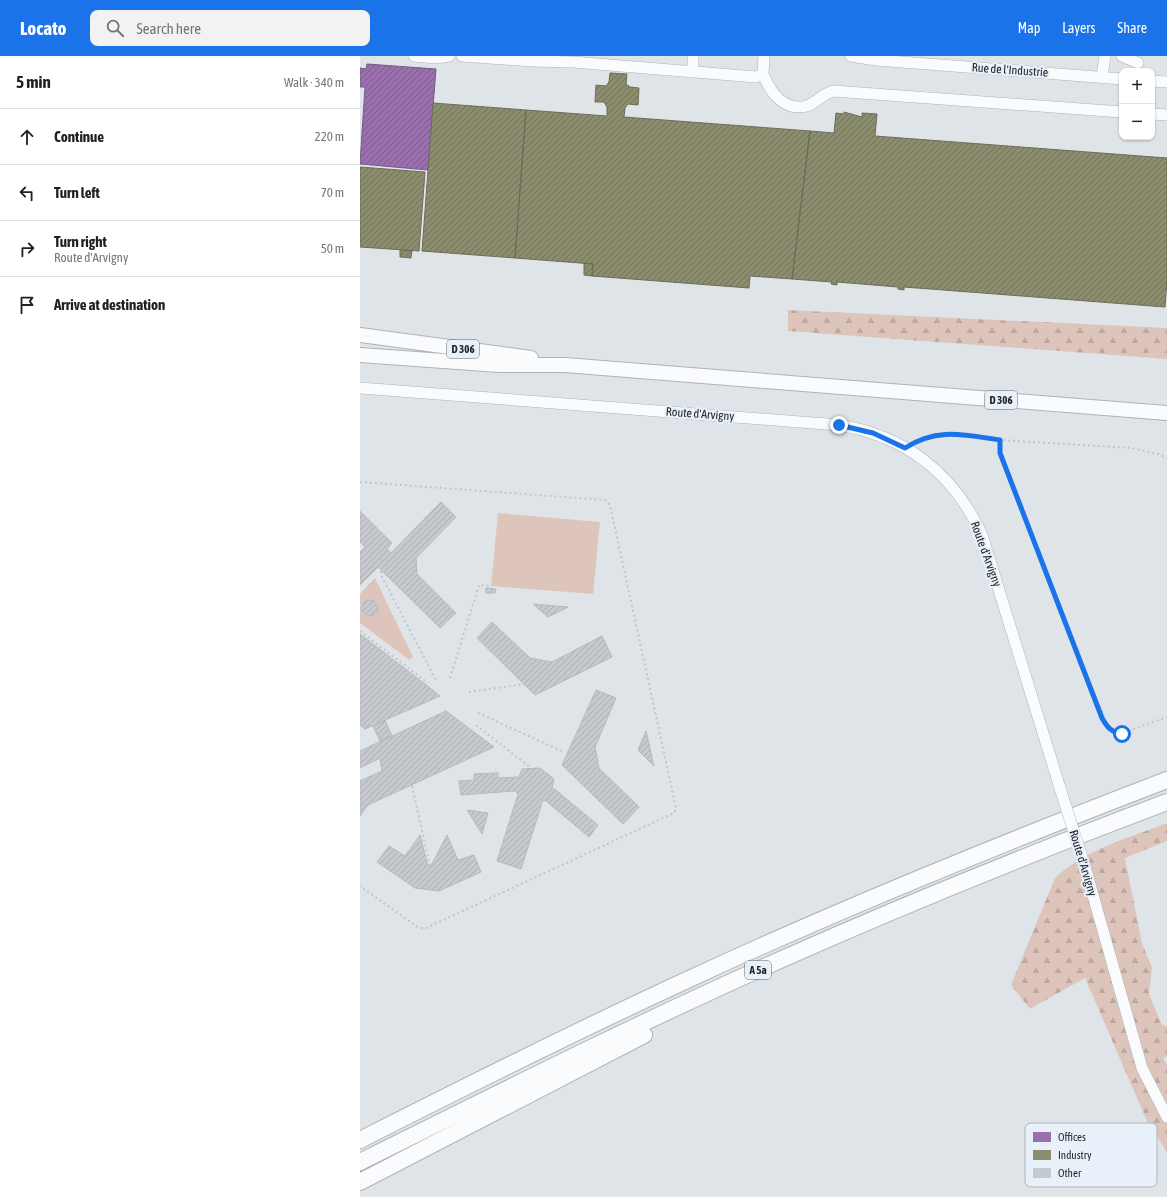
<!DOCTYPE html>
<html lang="en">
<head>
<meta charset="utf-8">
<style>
  :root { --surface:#fff; --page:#f2f2f2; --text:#202124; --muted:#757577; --line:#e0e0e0; --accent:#1a73e8 }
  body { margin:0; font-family:"Asap Condensed",sans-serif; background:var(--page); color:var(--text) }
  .controls { position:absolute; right:12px; top:12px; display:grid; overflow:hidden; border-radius:8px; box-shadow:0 1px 3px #0004 }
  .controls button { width:36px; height:36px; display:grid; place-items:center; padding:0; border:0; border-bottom:1px solid var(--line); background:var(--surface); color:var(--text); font:20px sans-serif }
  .stop { position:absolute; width:12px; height:12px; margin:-9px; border:3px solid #1a73e8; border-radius:50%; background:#fff }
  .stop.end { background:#1a73e8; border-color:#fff; box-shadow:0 1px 4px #0008 }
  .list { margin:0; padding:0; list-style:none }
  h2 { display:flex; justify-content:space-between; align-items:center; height:52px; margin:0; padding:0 16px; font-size:17px }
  h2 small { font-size:13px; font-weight:400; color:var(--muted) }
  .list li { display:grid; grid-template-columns:26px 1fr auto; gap:12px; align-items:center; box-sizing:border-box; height:56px; padding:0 16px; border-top:1px solid var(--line) }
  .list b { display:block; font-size:15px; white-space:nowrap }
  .list p { margin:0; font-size:13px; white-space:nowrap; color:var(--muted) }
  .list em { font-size:13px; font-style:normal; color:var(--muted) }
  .icon { flex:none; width:22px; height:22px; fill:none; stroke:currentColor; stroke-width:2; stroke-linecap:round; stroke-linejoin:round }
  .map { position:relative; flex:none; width:807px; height:1141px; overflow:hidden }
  header { display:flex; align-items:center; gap:24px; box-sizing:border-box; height:56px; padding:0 20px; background:var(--accent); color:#fff }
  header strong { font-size:19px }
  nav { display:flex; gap:22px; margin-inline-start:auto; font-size:14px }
  .search { width:280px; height:36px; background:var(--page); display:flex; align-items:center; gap:10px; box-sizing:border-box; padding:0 14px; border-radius:8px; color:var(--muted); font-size:15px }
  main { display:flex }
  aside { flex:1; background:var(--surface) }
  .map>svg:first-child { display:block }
  .forest { fill:url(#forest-firs) }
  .garden { fill:#dec5bc }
  .offices { fill:url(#offices-hatch); stroke:#755a84 }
  .industry { fill:url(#industry-hatch); stroke:#6c6d59 }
  .building { fill:url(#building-hatch); stroke:#b6babe }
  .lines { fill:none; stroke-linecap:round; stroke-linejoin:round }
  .minor-casing { stroke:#afb3b7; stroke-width:12 }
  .major-casing { stroke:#afb3b7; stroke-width:16 }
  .highway-casing { stroke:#afb3b7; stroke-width:18 }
  .path { stroke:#c4c4c6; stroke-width:2; stroke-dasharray:2 3; stroke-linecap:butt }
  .minor { stroke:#fafbfc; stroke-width:11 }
  .major { stroke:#fafbfc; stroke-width:14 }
  .highway { stroke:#fafbfc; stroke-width:16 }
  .minor-bridge-casing { stroke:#afb3b7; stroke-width:12; stroke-linecap:butt }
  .minor-bridge { stroke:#fafbfc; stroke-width:11 }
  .route { stroke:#1a73e8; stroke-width:5 }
  .labels { text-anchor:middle; stroke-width:4; stroke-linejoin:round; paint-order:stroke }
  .shield { fill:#e8f1fa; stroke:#5d6267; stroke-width:1 }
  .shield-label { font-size:11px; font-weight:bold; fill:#222528 }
  .street-label { font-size:12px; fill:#222528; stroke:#e8f1fa }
  .key { fill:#e8f1fa; stroke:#adb4bb; stroke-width:1 }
  .key-label { font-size:11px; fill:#222528 }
</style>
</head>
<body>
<header>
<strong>Locato</strong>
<div class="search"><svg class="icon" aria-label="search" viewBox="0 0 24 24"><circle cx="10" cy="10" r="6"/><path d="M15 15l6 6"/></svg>Search here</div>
<nav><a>Map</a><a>Layers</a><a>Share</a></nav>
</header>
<main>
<aside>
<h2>5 min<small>Walk · 340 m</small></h2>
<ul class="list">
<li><svg class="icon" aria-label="ahead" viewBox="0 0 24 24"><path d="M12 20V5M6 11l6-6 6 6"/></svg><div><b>Continue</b></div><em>220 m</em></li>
<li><svg class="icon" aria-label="left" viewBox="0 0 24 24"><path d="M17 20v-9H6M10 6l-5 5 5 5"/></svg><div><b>Turn left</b></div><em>70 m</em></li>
<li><svg class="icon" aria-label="right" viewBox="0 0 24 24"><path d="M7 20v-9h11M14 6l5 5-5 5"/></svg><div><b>Turn right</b><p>Route d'Arvigny</p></div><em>50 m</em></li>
<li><svg class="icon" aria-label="arrive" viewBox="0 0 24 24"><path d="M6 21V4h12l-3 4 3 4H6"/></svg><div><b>Arrive at destination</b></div></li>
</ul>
</aside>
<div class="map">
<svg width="807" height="1141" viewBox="0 0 807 1141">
  <defs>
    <pattern id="forest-firs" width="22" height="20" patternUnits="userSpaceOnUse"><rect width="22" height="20" fill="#dec5bc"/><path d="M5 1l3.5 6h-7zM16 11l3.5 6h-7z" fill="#bea9a2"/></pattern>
    <pattern id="offices-hatch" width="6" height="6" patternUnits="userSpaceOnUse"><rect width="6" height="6" fill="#9970ab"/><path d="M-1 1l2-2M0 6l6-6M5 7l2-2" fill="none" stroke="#7c5c8b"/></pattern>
    <pattern id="industry-hatch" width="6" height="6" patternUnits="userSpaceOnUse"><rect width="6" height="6" fill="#8c8c6e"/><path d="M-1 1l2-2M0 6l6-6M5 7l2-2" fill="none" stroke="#72725a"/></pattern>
    <pattern id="building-hatch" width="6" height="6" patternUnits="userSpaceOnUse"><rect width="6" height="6" fill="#c6cace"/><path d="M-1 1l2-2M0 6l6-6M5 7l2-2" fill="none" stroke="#aaadb1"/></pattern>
  </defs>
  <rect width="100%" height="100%" fill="#dfe4e9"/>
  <path class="forest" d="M428,254L807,272V303L428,275Z
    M807,767V785L765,802L782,887L792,912L789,938L802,969L807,970V1000L803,1002L807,1009V1096L787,1065L725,922L670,953L651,929L695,822C726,793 769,782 807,767Z"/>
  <path class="garden" d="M138,457L240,466L233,538L131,530Z
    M15,522L53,601L49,604L0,567V538Z"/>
  <path class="offices" d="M7,8L76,13L68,114L0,108L5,31H0V12L6,13Z"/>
  <path class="industry" d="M250,17L267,18L266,28L270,31L279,32L278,49L268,48L265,52L264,61L450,75L432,223L390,220L389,232L232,220L233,208L155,202L166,54L247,60V51L244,46H235L236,29L246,30L249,26Z
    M73,47L166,54L155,202L62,195Z
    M484,56L502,61V57L517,58L515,80L807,102V224L805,251L544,231V234L538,233V231L477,226V229L471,228L472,226L432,223L450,75L474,77L476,57L484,58Z
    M0,111L65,116L59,195L0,191Z
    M40,194L52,195L51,202L40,201Z
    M224,207L233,208L232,220L224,219Z"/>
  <path class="building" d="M81,446L96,461L56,502L57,518L96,557L80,572L18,511L0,529V496L5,491L0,486V455L32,487L27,493L31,497Z
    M126,532L136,533L135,537H126Z
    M2 552a8 8 0 1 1 16 0a8 8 0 1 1-16 0Z
    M173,548L208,551L188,561Z
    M132,566L170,602L192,606L242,580L252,601L175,639L117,582Z
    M0,578L65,628L80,640L5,673L0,669Z
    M236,634L256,642L235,691L239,712L279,751L263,768L202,709Z
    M86,655L134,691L8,749L0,760V725L22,715L20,702L0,712V695Z
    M25,664L32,680L20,685L13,670Z
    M286,675L294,710L278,694Z
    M180,712L194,723L192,731L238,769L229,781L186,745L183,744L161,813L137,805L158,738L155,735L101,739L99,725L114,724V718L138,717V722L159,721L162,713Z
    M107,754L128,757L122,778Z
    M60,779L68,810L72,808L87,779L98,804L114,799L121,816L79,835L55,832L17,806L29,790L45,800Z"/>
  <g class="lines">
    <defs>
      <path id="minor" d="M54,0L76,2L89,0
        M102,0L173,5L174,0
        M491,0L516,4L762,23
        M762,0L778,7
        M173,5L213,6L396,21L403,18L404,0
        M333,16V0
        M403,18C410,36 424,56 447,50C455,47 463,38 473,35L762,56
        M742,21L745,0
        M792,25L807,26
        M792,58L807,59
        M0,332L479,369C546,380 594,418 622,479L700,732
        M725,811L782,1012L807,1061"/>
      <path id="major" d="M0,279L171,302
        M0,299L139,309H205L807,357"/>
      <path id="highway" d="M0,1084C108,1029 217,975 327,924C484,851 645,786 807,724
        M0,1106C139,1037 278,967 420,904C548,847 677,795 807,746
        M0,1126L284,979"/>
    </defs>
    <use href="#minor" class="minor-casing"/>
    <use href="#major" class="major-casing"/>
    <use href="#highway" class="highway-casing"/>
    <path class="path" d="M640,384V397L748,671L755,676L762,677L807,661
      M555,386L569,380L584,377L640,384L771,392L798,398L807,402
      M0,426L245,444L250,449L316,752L314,757L66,872H59L0,830
      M21,515L22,521L76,624
      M0,575L68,627
      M90,622L119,529L131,530
      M109,636L164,628
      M118,657L204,696
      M116,669L171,712
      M52,730L70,810"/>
    <use href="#minor" class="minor"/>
    <use href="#major" class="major"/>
    <use href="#highway" class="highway"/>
    <defs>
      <path id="minor-bridge" d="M700,732L725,811"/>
    </defs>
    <use href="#minor-bridge" class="minor-bridge-casing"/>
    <use href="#minor-bridge" class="minor-bridge"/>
  </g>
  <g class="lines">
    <path class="route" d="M479,369L513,377L545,392C577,371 605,379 640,384V397L742,662C747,671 751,676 762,678"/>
  </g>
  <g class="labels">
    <g class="shield">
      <rect x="87" y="284" width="32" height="18" rx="3"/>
      <rect x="625" y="335" width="32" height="18" rx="3"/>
      <rect x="385" y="905" width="26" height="18" rx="3"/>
    </g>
    <g class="shield-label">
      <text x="103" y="297">D 306</text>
      <text x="641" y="348">D 306</text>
      <text x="398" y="918">A 5a</text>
    </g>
    <g class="street-label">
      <text transform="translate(650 14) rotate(4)" y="4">Rue de l'Industrie</text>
      <text transform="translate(340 358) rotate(4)" y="4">Route d'Arvigny</text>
      <text transform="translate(626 498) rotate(70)" y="4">Route d'Arvigny</text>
      <text transform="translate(723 807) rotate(73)" y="4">Route d'Arvigny</text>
    </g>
  </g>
  <rect x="665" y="1067" width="132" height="64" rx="6" class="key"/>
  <rect x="673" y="1076" width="18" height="10" fill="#9970ab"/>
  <rect x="673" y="1094" width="18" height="10" fill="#8c8c6e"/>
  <rect x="673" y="1112" width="18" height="10" fill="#c6cace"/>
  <g class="key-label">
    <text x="698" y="1085">Offices</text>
    <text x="698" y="1103">Industry</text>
    <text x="698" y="1121">Other</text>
  </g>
</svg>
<div class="controls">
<button>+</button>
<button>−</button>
</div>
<div class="stop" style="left:762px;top:678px"></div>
<div class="stop end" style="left:479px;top:369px"></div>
</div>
</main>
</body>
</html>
